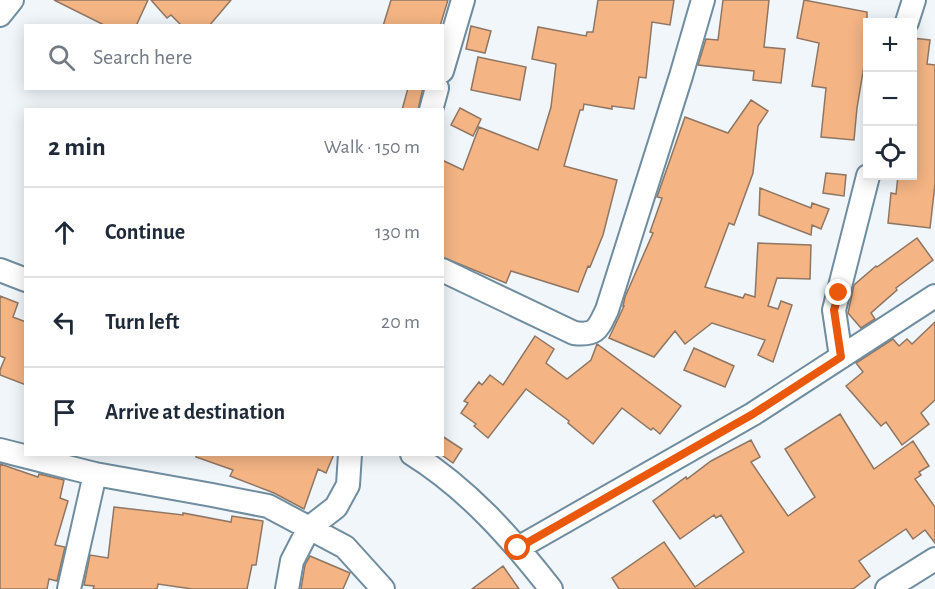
<!DOCTYPE html>
<html lang="en">
<head>
<meta charset="utf-8">
<style>
  :root { --surface:#fff; --page:#f2f2f3; --text:#1f2937; --muted:#747a83; --line:#e0e1e3 }
  body { margin:0; font-family:"Alegreya Sans",sans-serif; background:var(--page); color:var(--text) }
  .controls { position:absolute; right:18px; top:18px; display:grid; overflow:hidden; border-radius:0px; box-shadow:0 3px 15px #0003 }
  .controls button { width:54px; height:54px; display:grid; place-items:center; padding:0; border:0; border-bottom:2px solid var(--line); background:var(--surface); color:var(--text); font:30px sans-serif }
  .stop { position:absolute; width:18px; height:18px; margin:-14px; border:4px solid #ea580c; border-radius:50%; background:#fff }
  .stop.end { background:#ea580c; border-color:#fff; box-shadow:0 2px 6px #0008 }
  .list { margin:0; padding:0; list-style:none }
  h2 { display:flex; justify-content:space-between; align-items:center; height:78px; margin:0; padding:0 24px; font-size:26px }
  h2 small { font-size:20px; font-weight:400; color:var(--muted) }
  .list li { display:grid; grid-template-columns:39px 1fr auto; gap:18px; align-items:center; box-sizing:border-box; height:90px; padding:0 24px; border-top:2px solid var(--line) }
  .list b { display:block; font-size:22px; white-space:nowrap }
  .list em { font-size:20px; font-style:normal; color:var(--muted) }
  .icon { flex:none; width:33px; height:33px; fill:none; stroke:currentColor; stroke-width:2; stroke-linecap:round; stroke-linejoin:round }
  .map { position:relative; flex:none; width:935px; height:589px; overflow:hidden }
  .search { position:absolute; background:var(--surface); box-shadow:0 3px 15px #0003; left:24px; top:24px; width:420px; height:66px; display:flex; align-items:center; gap:15px; box-sizing:border-box; padding:0 21px; border-radius:0px; color:var(--muted); font-size:22px }
  .panel { position:absolute; background:var(--surface); box-shadow:0 3px 15px #0003; left:24px; top:108px; width:420px; height:348px; border-radius:0px }
  .map>svg:first-child { display:block }
  .building { fill:#f4b484; stroke:#8f7663; stroke-width:1.5 }
  .lines { fill:none; stroke-linecap:round; stroke-linejoin:round }
  .minor-casing { stroke:#708d9f; stroke-width:26 }
  .minor { stroke:#fff; stroke-width:22 }
  .route { stroke:#ea580c; stroke-width:8 }
</style>
</head>
<body>
<div class="map">
<svg width="935" height="589" viewBox="0 0 935 589">
  <rect width="100%" height="100%" fill="#f0f6fa"/>
  <path class="building" d="M54,0H148L136,26H106Z
    M151,0H231L209,26H182L171,15L167,18Z
    M391,0H448L440,26H383Z
    M598,0H674L670,25L652,22L646,78L639,77L634,109L612,106V109L584,104L583,110H580L564,166L617,180L603,235L590,267L588,266L578,292L511,271L506,283L442,257V160L463,170L479,127L538,150L551,107L556,64L532,59L538,27L586,36L587,32H593Z
    M723,0H769L764,47L785,49L781,83L753,80L754,71L698,65L706,39L718,40Z
    M804,0L867,12V48L857,108L854,140L821,137L826,88L812,86L819,43L797,38Z
    M471,26L491,31L485,53L466,49Z
    M912,38L930,40L927,64L935,65V184L930,228L888,223L891,193L896,194L898,176H912V114L915,98H912Z
    M478,57L526,67L520,100L471,90Z
    M408,88H423L418,110H402Z
    M751,100L768,111L758,126L753,173L734,225L729,223L705,287L743,298L745,294L755,297L758,243L811,245L810,279L777,278L768,306L778,309L781,301L792,305L773,362L758,355L765,340L712,323L685,344L675,331L654,357L609,338L624,306H623L625,297L653,233L650,232L662,198L657,197L685,117L728,133Z
    M460,108L481,119L473,136L451,125Z
    M826,173L846,175L844,196L823,193Z
    M760,188L811,208L812,203L829,209L821,229L812,225L811,235L759,215Z
    M917,238L933,260L896,288L897,290L871,313L875,319L861,328L848,313L854,285L876,266L877,267Z
    M0,296L18,303L13,317L26,322V385L0,375V370L5,358L0,356Z
    M935,322V400L921,413L929,424L902,445L886,422L881,426L846,386L863,372L856,363L893,339L899,346L907,339L912,344Z
    M535,336L554,349L546,363L567,379L591,360L597,344L681,406L660,434L653,428L651,430L622,408L593,444L568,423L569,421L526,389L488,438L474,426L476,424L461,413L468,403L464,401L479,382L482,385L490,375L503,385Z
    M694,348L734,366L725,387L684,370Z
    M840,414L874,469L913,441L929,466L919,472L921,475L915,479L935,507V543L925,530L913,539L906,529L859,561L870,576L853,589H619L612,578L664,542L695,587L744,552L721,515L716,518L714,515L680,539L653,501L686,477L687,479L711,461L751,440L760,457L751,462L788,516L815,497L785,449Z
    M442,436L462,449L453,463L442,455Z
    M196,454H334L326,473L318,469L304,509L274,493L230,476L233,470L196,457Z
    M0,464L38,477L39,474L64,480L60,498L68,501L55,545L65,547L57,581L49,579L47,589H0Z
    M114,507L183,515V513L231,522L232,516L263,521L256,565H252L247,589H192L158,584L157,589H93L94,586L84,585L90,555L108,558Z
    M310,556L350,573L343,589H301L305,565Z
    M503,566L519,589H472Z"/>
  <g class="lines">
    <defs>
      <path id="minor" d="M0,15L12,0
        M907,22L914,0
        M442,71L463,0
        M431,110L437,88
        M0,270L26,280
        M442,270L574,333C597,336 598,328 607,310L681,76L703,0
        M841,357L834,310L868,176
        M0,450L95,474L212,495L268,506L345,547L383,589
        M412,454C468,489 511,538 551,589
        M518,548L753,414L935,296
        M69,589L95,474
        M287,589L292,561L309,528L336,507L348,485L350,454
        M887,589L935,559"/>
    </defs>
    <use href="#minor" class="minor-casing"/>
    <use href="#minor" class="minor"/>
  </g>
  <g class="lines">
    <path class="route" d="M518,548L753,414L841,357L834,310L839,293"/>
  </g>
</svg>
<div class="controls">
<button>+</button>
<button>−</button>
<button><svg class="icon" aria-label="locate" viewBox="0 0 24 24"><circle cx="12" cy="12" r="6"/><path d="M12 2v4M12 18v4M2 12h4M18 12h4"/></svg></button>
</div>
<div class="stop" style="left:518px;top:548px"></div>
<div class="stop end" style="left:839px;top:293px"></div>
<div class="search"><svg class="icon" aria-label="search" viewBox="0 0 24 24"><circle cx="10" cy="10" r="6"/><path d="M15 15l6 6"/></svg>Search here</div>
<section class="panel">
<h2>2 min<small>Walk · 150 m</small></h2>
<ul class="list">
<li><svg class="icon" aria-label="ahead" viewBox="0 0 24 24"><path d="M12 20V5M6 11l6-6 6 6"/></svg><div><b>Continue</b></div><em>130 m</em></li>
<li><svg class="icon" aria-label="left" viewBox="0 0 24 24"><path d="M17 20v-9H6M10 6l-5 5 5 5"/></svg><div><b>Turn left</b></div><em>20 m</em></li>
<li><svg class="icon" aria-label="arrive" viewBox="0 0 24 24"><path d="M6 21V4h12l-3 4 3 4H6"/></svg><div><b>Arrive at destination</b></div></li>
</ul>
</section>
</div>
</body>
</html>
